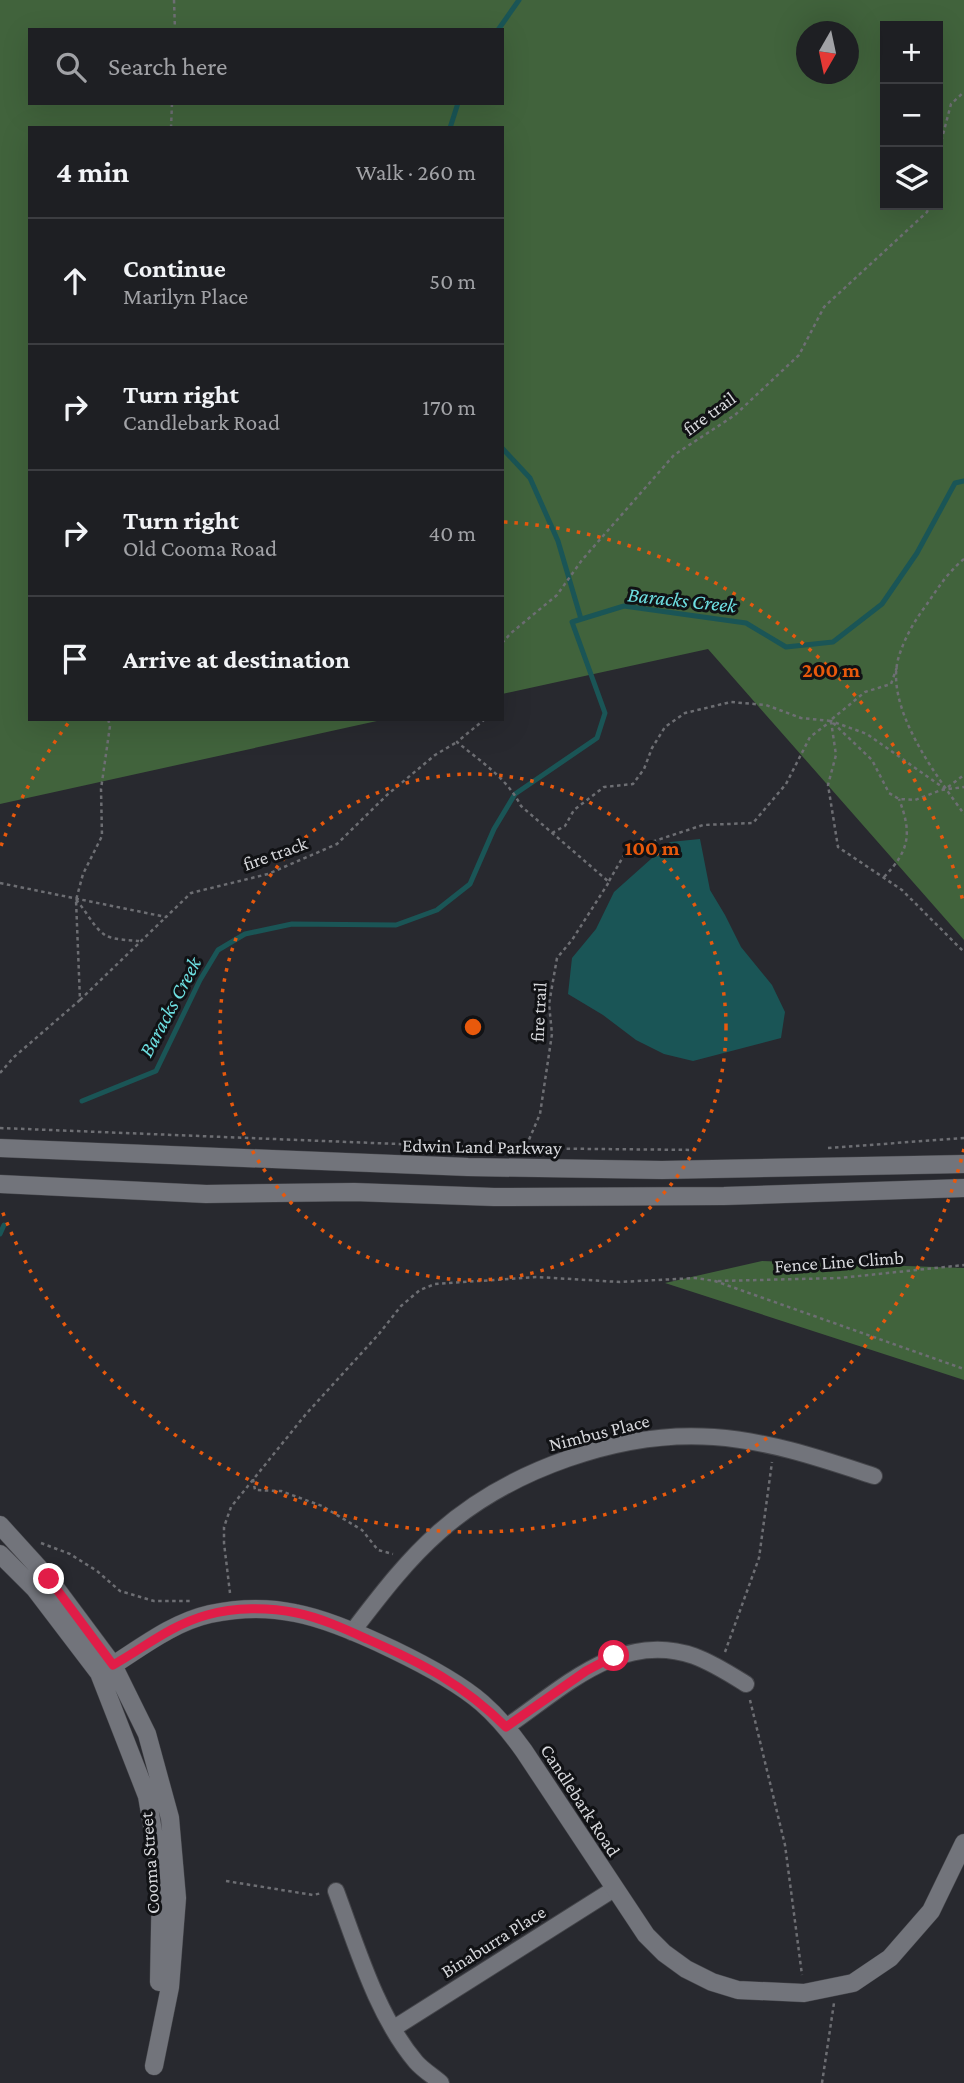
<!DOCTYPE html>
<html lang="en">
<head>
<meta charset="utf-8">
<style>
  :root { --surface:#1e1f23; --page:#26272b; --text:#f1f3f6; --muted:#a1a2a6; --line:#3c3d41 }
  body { margin:0; font-family:"Crimson Pro",serif; background:var(--page); color:var(--text) }
  .controls { position:absolute; right:21px; top:21px; display:grid; overflow:hidden; border-radius:0px; box-shadow:0 7px 28px #0002 }
  .controls button { width:63px; height:63px; display:grid; place-items:center; padding:0; border:0; border-bottom:2px solid var(--line); background:var(--surface); color:var(--text); font:35px sans-serif }
  .compass { position:absolute; left:796px; top:21px; width:63px; height:63px; border-radius:50%; background:var(--surface); box-shadow:0 7px 28px #0002; rotate:189deg }
  .stop { position:absolute; width:21px; height:21px; margin:-16px; border:5px solid #e11d48; border-radius:50%; background:#fff }
  .stop.end { background:#e11d48; border-color:#fff; box-shadow:0 2px 7px #0008 }
  .list { margin:0; padding:0; list-style:none }
  h2 { display:flex; justify-content:space-between; align-items:center; height:91px; margin:0; padding:0 28px; font-size:30px }
  h2 small { font-size:23px; font-weight:400; color:var(--muted) }
  .list li { display:grid; grid-template-columns:46px 1fr auto; gap:21px; align-items:center; box-sizing:border-box; height:126px; padding:0 28px; border-top:2px solid var(--line) }
  .list b { display:block; font-size:26px; white-space:nowrap }
  .list p { margin:0; font-size:23px; white-space:nowrap; color:var(--muted) }
  .list em { font-size:23px; font-style:normal; color:var(--muted) }
  .icon { flex:none; width:38px; height:38px; fill:none; stroke:currentColor; stroke-width:2; stroke-linecap:round; stroke-linejoin:round }
  .map { position:relative; flex:none; width:964px; height:2083px; overflow:hidden }
  .search { position:absolute; background:var(--surface); box-shadow:0 7px 28px #0002; left:28px; top:28px; width:476px; height:77px; display:flex; align-items:center; gap:18px; box-sizing:border-box; padding:0 24px; border-radius:0px; color:var(--muted); font-size:26px }
  .panel { position:absolute; background:var(--surface); box-shadow:0 7px 28px #0002; left:28px; top:126px; width:476px; height:595px; border-radius:0px }
  .map>svg:first-child { display:block }
  .forest { fill:#41633c; fill-rule:evenodd }
  .water { fill:#1a5556 }
  .lines { fill:none; stroke-linecap:round; stroke-linejoin:round }
  .stream { stroke:#1a5556; stroke-width:5 }
  .minor-casing { stroke:#44454a; stroke-width:18 }
  .tertiary-casing { stroke:#44454a; stroke-width:19 }
  .secondary-casing { stroke:#44454a; stroke-width:19 }
  .path { stroke:#6d6e73; stroke-width:2.5; stroke-dasharray:3.5 3.5; stroke-linecap:butt }
  .minor { stroke:#72747b; stroke-width:16 }
  .tertiary { stroke:#72747b; stroke-width:18 }
  .secondary { stroke:#72747b; stroke-width:18 }
  .route { stroke:#e11d48; stroke-width:9 }
  .ring { fill:none; stroke:#e8590c; stroke-width:3.5; stroke-dasharray:3.5 7 }
  .labels { text-anchor:middle; stroke-width:6; stroke-linejoin:round; paint-order:stroke }
  .street-label { font-size:19px; fill:#d7d8dc; stroke:#111215 }
  .water-label { font-size:21px; font-style:italic; fill:#6ee0e2; stroke:#111215 }
  .centre { fill:#e8590c; stroke:#111215; stroke-width:3.5 }
  .ring-label { font-size:21px; text-anchor:middle; font-weight:bold; fill:#e8590c; stroke:#111215; stroke-width:6; stroke-linejoin:round; paint-order:stroke }
</style>
</head>
<body>
<div class="map">
<svg width="964" height="2083" viewBox="0 0 964 2083">
  <rect width="100%" height="100%" fill="#28292f"/>
  <path class="forest" d="M0,0H964V940L708,649L502,694V128H30V719H386L0,804ZM885,26H938V205H885ZM30,30H502V103H30ZM806,32H848V74H806Z
    M762,1261L964,1268V1380L665,1283Z"/>
  <path class="water" d="M700,839L710,890L725,915L741,947L772,985L785,1012L781,1038L693,1061L664,1054L636,1040L603,1015L568,994L572,958L596,929L614,892L670,842Z"/>
  <g class="lines">
    <path class="stream" d="M498,30L519,0
      M450,128L458,103
      M502,448L530,478L558,541L581,619
      M82,1101L156,1071L200,980L218,950L245,934L292,924L396,925L437,910L470,884L494,829L515,794L597,738L605,713L572,622L624,606L746,623L786,647L833,642L882,604L917,553L955,483L964,481
      M0,1234L4,1225"/>
    <defs>
      <path id="minor" d="M352,1632C379,1597 405,1562 439,1532C509,1470 621,1430 714,1437C770,1441 822,1459 874,1476
        M506,1727C562,1689 620,1630 694,1656C713,1663 730,1674 746,1684
        M336,1891C357,1947 377,2016 416,2062C423,2070 433,2076 441,2083
        M394,2028L614,1889"/>
      <path id="tertiary" d="M102,1672C137,1651 170,1623 210,1614C238,1608 267,1607 295,1613C343,1622 445,1671 482,1703C498,1717 512,1734 524,1751L646,1935L664,1953L686,1969L712,1982L738,1990L804,1993L853,1983L890,1958L931,1911L964,1843"/>
      <path id="secondary" d="M0,1148L468,1167L662,1170L964,1164
        M0,1184L206,1194L354,1192L494,1197L724,1196L964,1188
        M0,1525L49,1579L113,1665L147,1734L170,1818L177,1898L170,1987L154,2066
        M0,1554L35,1589L99,1673L147,1796L161,1878L159,1982"/>
    </defs>
    <use href="#minor" class="minor-casing"/>
    <use href="#tertiary" class="tertiary-casing"/>
    <use href="#secondary" class="secondary-casing"/>
    <path class="path" d="M174,0L175,30
      M171,128L172,103
      M938,189L941,182L940,146L951,104L964,92
      M964,559C948,572 938,588 927,604C915,620 905,637 899,656C883,706 936,775 964,814
      M502,643L511,633L557,595L582,560L674,455L735,415L799,355L824,307L927,212L930,205
      M485,719L457,742C480,761 507,778 521,806L609,882L572,940L557,958L549,1004L552,1034L540,1114L525,1149
      M832,719L865,692L891,684L897,667
      M831,721L836,755L828,785L838,847L902,890L964,952
      M948,787L964,775
      M552,833L565,826L574,810L604,787L633,784L644,769L652,748L665,727L685,713L731,702L766,705L801,718L831,721L872,760L889,793L899,799L915,800L941,790L964,787
      M884,877C910,850 912,833 899,799
      M609,881L627,850L703,825L753,823L786,784L810,737L831,721L867,734L945,789
      M0,883L166,917L191,893L268,874L337,844L387,795L435,755L457,742
      M76,900C86,910 93,927 105,935C113,940 129,940 139,941
      M80,1000L166,917
      M0,1073L14,1057L80,1000L76,900L83,874L102,836L101,789L110,726L108,719
      M0,1128L498,1148L699,1150
      M828,1148L964,1138
      M718,1281L840,1278L964,1265
      M253,1479L255,1490L281,1491L322,1506L362,1530L378,1550L393,1554
      M41,1543L70,1554L97,1571L120,1591L154,1601H190
      M230,1593L224,1543V1527L231,1507L306,1414L378,1335L401,1306L420,1290L435,1284L537,1277L620,1282L695,1278L715,1281L964,1369
      M725,1652L759,1558L772,1462
      M750,1700L785,1845L802,1975
      M226,1881L313,1895L322,1893
      M822,2083L834,2003"/>
    <use href="#minor" class="minor"/>
    <use href="#tertiary" class="tertiary"/>
    <use href="#secondary" class="secondary"/>
  </g>
  <g class="lines">
    <path class="route" d="M49,1579L113,1665C145,1647 171,1625 207,1615C235,1607 268,1607 297,1613C321,1618 345,1629 367,1639C422,1663 464,1685 506,1727L586,1671L614,1656"/>
  </g>
  <g class="ring">
    <circle cx="473" cy="1027" r="253"/>
    <path d="M964 1149A506 506 0 0 1 1 1208M1 846A506 506 0 0 1 69 722M504 522A506 506 0 0 1 964 905"/>
  </g>
  <g class="labels">
    <g class="street-label">
      <text transform="translate(709 413) rotate(-36)" y="7">fire trail</text>
      <text transform="translate(275 853) rotate(-20)" y="7">fire track</text>
      <text transform="translate(538 1012) rotate(-87)" y="7">fire trail</text>
      <text transform="translate(482 1146) rotate(1)" y="7">Edwin Land Parkway</text>
      <text transform="translate(839 1261) rotate(-4)" y="7">Fence Line Climb</text>
      <text transform="translate(599 1432) rotate(-14)" y="7">Nimbus Place</text>
      <text transform="translate(581 1800) rotate(57)" y="7">Candlebark Road</text>
      <text transform="translate(149 1863) rotate(-94)" y="7">Cooma Street</text>
      <text transform="translate(493 1941) rotate(-32)" y="7">Binaburra Place</text>
    </g>
    <g class="water-label">
      <text transform="translate(682 600) rotate(6)" y="7">Baracks Creek</text>
      <text transform="translate(170 1007) rotate(-62)" y="7">Baracks Creek</text>
    </g>
  </g>
  <circle cx="473" cy="1027" r="10" class="centre"/>
  <g class="ring-label">
    <text x="831" y="677">200 m</text>
    <text x="652" y="855">100 m</text>
  </g>
</svg>
<div class="controls">
<button>+</button>
<button>−</button>
<button><svg class="icon" aria-label="layers" viewBox="0 0 24 24"><path d="M12 4l9 5-9 5-9-5zM3 14l9 5 9-5"/></svg></button>
</div>
<svg class="compass" viewBox="-18 -18 36 36"><path d="M0-13l5 13h-10z" fill="#e53935"/><path d="M0 13l5-13h-10z" fill="#a1a2a6"/></svg>
<div class="stop" style="left:614px;top:1656px"></div>
<div class="stop end" style="left:49px;top:1579px"></div>
<div class="search"><svg class="icon" aria-label="search" viewBox="0 0 24 24"><circle cx="10" cy="10" r="6"/><path d="M15 15l6 6"/></svg>Search here</div>
<section class="panel">
<h2>4 min<small>Walk · 260 m</small></h2>
<ul class="list">
<li><svg class="icon" aria-label="ahead" viewBox="0 0 24 24"><path d="M12 20V5M6 11l6-6 6 6"/></svg><div><b>Continue</b><p>Marilyn Place</p></div><em>50 m</em></li>
<li><svg class="icon" aria-label="right" viewBox="0 0 24 24"><path d="M7 20v-9h11M14 6l5 5-5 5"/></svg><div><b>Turn right</b><p>Candlebark Road</p></div><em>170 m</em></li>
<li><svg class="icon" aria-label="right" viewBox="0 0 24 24"><path d="M7 20v-9h11M14 6l5 5-5 5"/></svg><div><b>Turn right</b><p>Old Cooma Road</p></div><em>40 m</em></li>
<li><svg class="icon" aria-label="arrive" viewBox="0 0 24 24"><path d="M6 21V4h12l-3 4 3 4H6"/></svg><div><b>Arrive at destination</b></div></li>
</ul>
</section>
</div>
</body>
</html>
